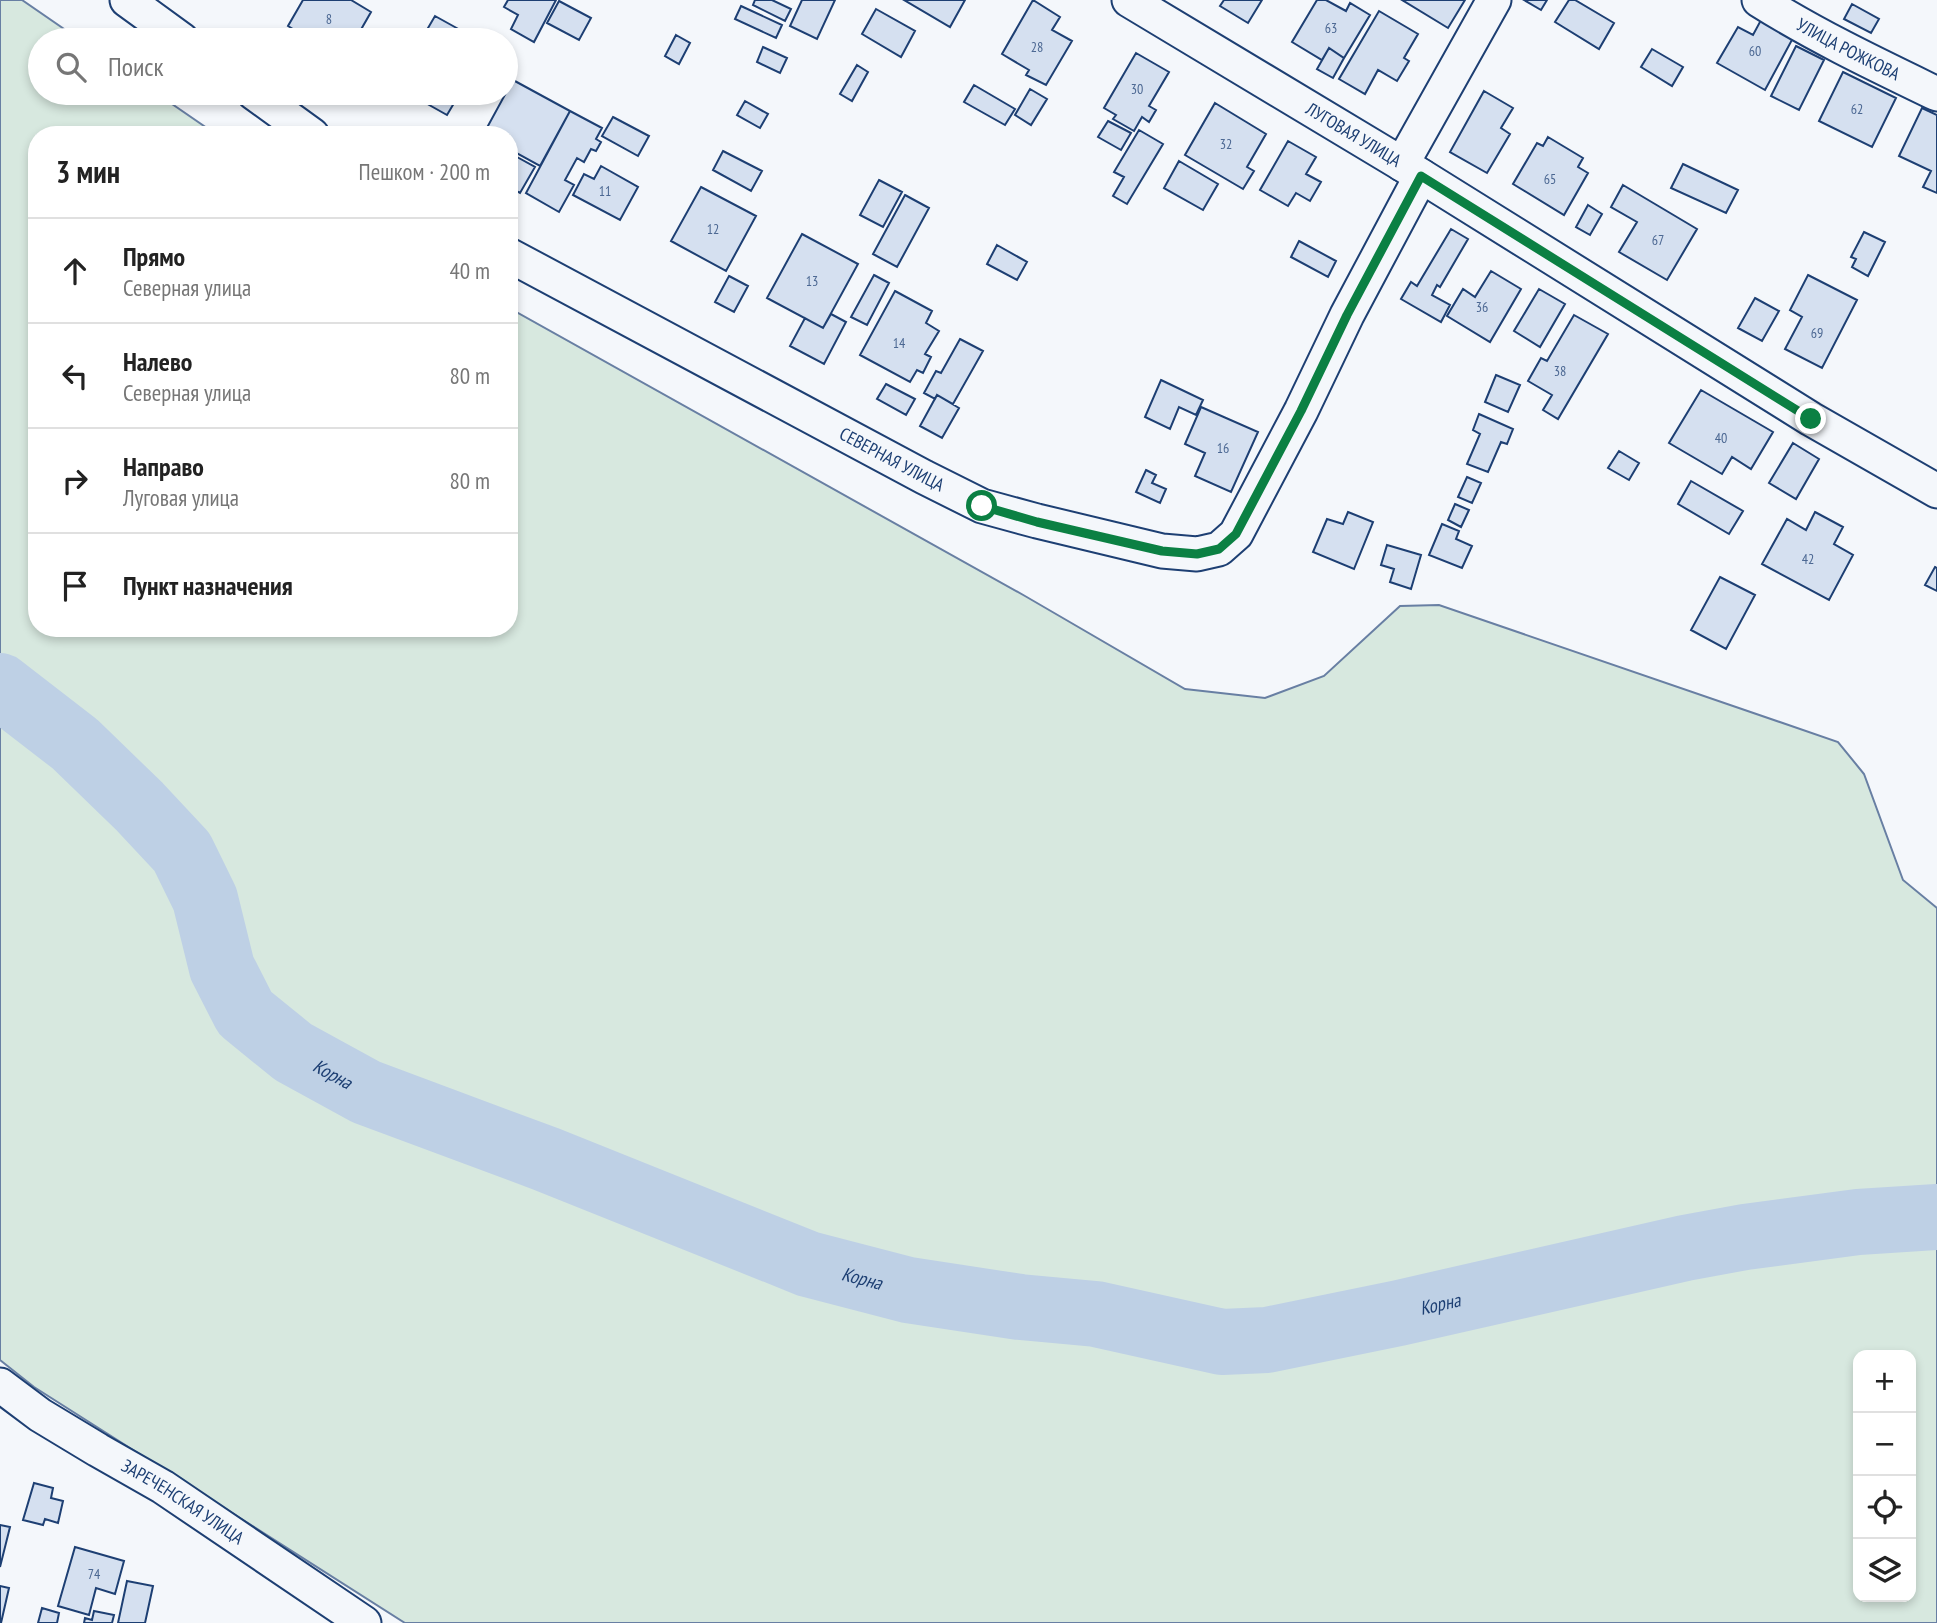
<!DOCTYPE html>
<html lang="ru">
<head>
<meta charset="utf-8">
<style>
  :root { --surface:#fff; --page:#f2f2f2; --text:#222; --muted:#767676; --line:#e0e0e0 }
  body { margin:0; font-family:"PT Sans Narrow",sans-serif; background:var(--page); color:var(--text) }
  .controls { position:absolute; right:21px; bottom:21px; display:grid; overflow:hidden; border-radius:14px; box-shadow:0 4px 10px #0003 }
  .controls button { width:63px; height:63px; display:grid; place-items:center; padding:0; border:0; border-bottom:2px solid var(--line); background:var(--surface); color:var(--text); font:35px sans-serif }
  .stop { position:absolute; width:21px; height:21px; margin:-16px; border:5px solid #0b8043; border-radius:50%; background:#fff }
  .stop.end { background:#0b8043; border-color:#fff; box-shadow:0 2px 7px #0008 }
  .list { margin:0; padding:0; list-style:none }
  h2 { display:flex; justify-content:space-between; align-items:center; height:91px; margin:0; padding:0 28px; font-size:30px }
  h2 small { font-size:23px; font-weight:400; color:var(--muted) }
  .list li { display:grid; grid-template-columns:46px 1fr auto; gap:21px; align-items:center; box-sizing:border-box; height:105px; padding:0 28px; border-top:2px solid var(--line) }
  .list b { display:block; font-size:26px; white-space:nowrap }
  .list p { margin:0; font-size:23px; white-space:nowrap; color:var(--muted) }
  .list em { font-size:23px; font-style:normal; color:var(--muted) }
  .icon { flex:none; width:38px; height:38px; fill:none; stroke:currentColor; stroke-width:2; stroke-linecap:round; stroke-linejoin:round }
  .map { position:relative; flex:none; width:1937px; height:1623px; overflow:hidden }
  .search { position:absolute; background:var(--surface); box-shadow:0 4px 10px #0003; left:28px; top:28px; width:490px; height:77px; display:flex; align-items:center; gap:18px; box-sizing:border-box; padding:0 24px; border-radius:38px; color:var(--muted); font-size:26px }
  .panel { position:absolute; background:var(--surface); box-shadow:0 4px 10px #0003; left:28px; top:126px; width:490px; height:511px; border-radius:28px }
  .map>svg:first-child { display:block }
  .green { fill:#d7e8df; stroke:#687fa3; stroke-width:2; fill-rule:evenodd }
  .lines { fill:none; stroke-linecap:round; stroke-linejoin:round }
  .river { stroke:#bed0e5; stroke-width:66 }
  .building { fill:#d5e0f0; stroke:#1d3f73; stroke-width:2 }
  .street-casing { stroke:#1d3f73; stroke-width:37 }
  .street { stroke:#f4f7fb; stroke-width:33 }
  .route { stroke:#0b8043; stroke-width:9 }
  .labels { text-anchor:middle; stroke-width:5; stroke-linejoin:round; paint-order:stroke }
  .number-label { font-size:14px; fill:#4b6792 }
  .street-label { font-size:18px; fill:#1d3f73; stroke:#f4f7fb }
  .water-label { font-size:19px; font-style:italic; fill:#1d3f73; stroke:#f4f7fb }
</style>
</head>
<body>
<div class="map">
<svg width="1937" height="1623" viewBox="0 0 1937 1623">
  <rect width="100%" height="100%" fill="#f4f7fb"/>
  <path class="green" d="M0,0H22L80,40H40V93H156L217,135H37V628H509V308L1025,596L1185,689L1265,698L1324,676L1400,606L1439,605L1838,742L1864,774L1903,880L1937,908V1623H405L34,1387L0,1360ZM1858,1355H1911V1597H1858Z"/>
  <g class="lines">
    <path class="river" id="s1" d="M0,686L75,744L139,806L182,852L205,899L222,968L245,1013L293,1052L366,1092L546,1159L808,1264L908,1290L1020,1307L1096,1314L1222,1342L1267,1340L1399,1313L1685,1248L1745,1237L1858,1222L1937,1217"/>
  </g>
  <path class="building" d="M303,0H351L371,12L355,40H311L288,26Z
    M508,0H556L534,42L511,29L518,15L504,7Z
    M755,0H772L791,9L785,21L753,5Z
    M802,0H835L817,39L790,26Z
    M904,0H965L950,27Z
    M1033,0L1060,17L1052,30L1072,41L1046,85L1026,75L1029,70L1002,54Z
    M1224,0H1262L1248,23L1220,6Z
    M1317,0H1326L1346,11L1350,3L1370,15L1344,58L1329,48L1322,60L1292,42Z
    M1402,0H1465L1448,28Z
    M1524,0H1547L1541,10Z
    M1569,0H1575L1614,23L1599,49L1555,22Z
    M559,1L591,18L579,40L547,23Z
    M1852,4L1879,19L1871,33L1844,19Z
    M741,6L782,25L776,38L735,19Z
    M876,9L915,31L901,57L862,34Z
    M1379,11L1418,34L1404,58L1409,61L1397,81L1378,70L1365,94L1339,79Z
    M435,16L462,31L456,40H421Z
    M1761,20L1793,38L1765,90L1717,63L1738,27L1753,35Z
    M676,35L690,43L679,64L665,56Z
    M1796,46L1824,60L1799,110L1771,96Z
    M763,47L787,58L780,73L757,62Z
    M1329,48L1344,58L1333,78L1317,69Z
    M1652,49L1683,67L1672,86L1641,67Z
    M1136,53L1169,72L1149,106L1156,110L1149,122L1142,117L1134,131L1113,119L1116,115L1104,108Z
    M857,65L868,72L852,101L840,94Z
    M1843,72L1896,98L1872,147L1819,121Z
    M513,80L570,111L540,166L509,149V135H483Z
    M974,85L1015,109L1005,125L964,102Z
    M1030,89L1047,99L1031,125L1015,115Z
    M1484,91L1513,108L1501,128L1510,134L1487,173L1450,152Z
    M408,93H460L447,115Z
    M745,101L768,114L760,128L737,115Z
    M1215,103L1266,134L1247,167L1254,171L1243,189L1185,155Z
    M1922,108L1937,115V193L1923,187L1931,171L1899,156Z
    M570,111L602,128L596,139L601,142L596,151L591,149L584,162L577,158L565,180L574,185L559,212L526,193Z
    M613,117L649,136L638,156L602,136Z
    M1108,121L1131,133L1121,150L1098,137Z
    M1139,130L1163,144L1127,204L1113,196L1124,177L1114,172Z
    M1548,137L1583,158L1578,167L1588,173L1564,215L1513,184L1537,143L1543,146Z
    M1288,141L1316,157L1306,174L1321,182L1310,201L1296,193L1288,206L1260,190Z
    M723,151L762,171L751,191L713,170Z
    M517,157L535,167L520,193L509,187V171Z
    M1179,161L1218,184L1203,210L1164,188Z
    M1683,164L1738,190L1726,213L1671,188Z
    M601,166L638,187L620,220L573,195L584,174L594,179Z
    M879,180L902,192L883,227L860,215Z
    M1623,185L1697,229L1667,280L1619,252L1637,222L1611,207Z
    M701,187L756,216L726,271L671,241Z
    M905,195L929,208L897,267L873,254Z
    M1588,205L1602,214L1590,235L1576,227Z
    M1451,229L1468,239L1440,287L1437,285L1432,295L1450,305L1441,322L1401,299L1411,282L1417,286Z
    M1864,232L1885,242L1868,276L1852,267L1856,259L1851,257Z
    M802,234L858,264L823,328L767,298Z
    M1299,241L1336,261L1328,277L1291,257Z
    M997,245L1027,262L1017,280L987,264Z
    M1491,271L1521,289L1490,342L1447,316L1463,289L1475,297Z
    M874,275L889,283L867,325L851,317Z
    M1808,275L1857,300L1822,368L1785,349L1802,317L1790,310Z
    M729,276L748,286L734,312L715,302Z
    M1539,289L1565,304L1540,347L1514,331Z
    M895,291L932,311L926,323L939,331L925,354L931,357L923,373L917,370L910,382L860,355Z
    M1755,298L1779,311L1762,341L1738,328Z
    M831,314L846,322L824,364L790,346L805,318L823,328Z
    M1574,315L1608,334L1558,419L1543,410L1552,395L1528,381L1541,358L1547,361Z
    M960,339L983,351L953,404L937,395L935,399L924,393L936,371L941,373Z
    M1496,375L1520,385L1508,412L1485,402Z
    M1161,380L1203,400L1196,415L1179,407L1170,429L1145,417Z
    M886,384L915,399L906,415L877,399Z
    M1701,390L1773,432L1751,469L1732,457L1722,474L1669,443Z
    M937,395L959,408L942,438L920,426Z
    M1201,407L1258,432L1231,492L1195,476L1205,453L1185,444Z
    M1479,414L1513,429L1507,444L1501,442L1488,472L1467,464L1480,434L1473,430Z
    M1793,443L1819,459L1796,499L1769,483Z
    M1619,451L1639,463L1629,480L1608,468Z
    M1146,470L1156,475L1152,483L1166,489L1160,503L1136,492Z
    M1467,477L1481,483L1472,503L1458,497Z
    M1691,481L1743,511L1729,534L1678,504Z
    M1455,504L1469,510L1461,527L1448,520Z
    M1348,512L1373,522L1354,569L1313,552L1327,519L1343,524Z
    M1815,512L1843,527L1834,544L1853,555L1829,600L1762,564L1787,519L1806,530Z
    M1442,524L1459,531L1456,539L1472,546L1462,568L1429,555Z
    M1387,545L1421,555L1411,589L1390,582L1394,569L1381,565Z
    M1935,567L1937,568V591L1925,585Z
    M1720,577L1755,595L1726,649L1691,630Z
    M34,1483L53,1488L51,1498L63,1501L58,1523L45,1519L43,1525L23,1520Z
    M0,1525L10,1527L0,1567Z
    M75,1547L124,1561L115,1594L96,1588L89,1615L58,1606Z
    M127,1581L153,1586L145,1623H118Z
    M0,1586L9,1588L1,1623H0Z
    M42,1608L59,1613L57,1623H38Z
    M94,1611L114,1615L112,1623H84L85,1618L92,1620Z"/>
  <g class="lines">
    <defs>
      <g id="street">
        <path d="M127,0L182,40"/>
        <path id="s2" d="M1129,0L1402,164L1811,419L1937,491"/>
        <path id="s3" d="M1759,0C1816,36 1877,65 1937,94"/>
        <path d="M254,93L312,135"/>
        <path d="M1402,164L1494,0"/>
        <path id="s4" d="M509,255L924,477L982,506L1037,521L1162,551L1197,554L1219,549L1236,534L1301,411L1347,315L1421,176"/>
        <path id="s5" d="M0,1385L40,1415L98,1450L163,1487L364,1623"/>
      </g>
    </defs>
    <use href="#street" class="street-casing"/>
    <use href="#street" class="street"/>
  </g>
  <g class="lines">
    <path class="route" d="M982,506L1037,522L1162,551L1197,554L1219,549L1236,534L1301,411L1347,315L1421,176L1811,419"/>
  </g>
  <g class="labels">
    <g class="number-label">
      <text x="329" y="24">8</text>
      <text x="1331" y="33">63</text>
      <text x="1037" y="52">28</text>
      <text x="1755" y="56">60</text>
      <text x="1137" y="94">30</text>
      <text x="1857" y="114">62</text>
      <text x="1226" y="149">32</text>
      <text x="1550" y="184">65</text>
      <text x="605" y="196">11</text>
      <text x="713" y="234">12</text>
      <text x="1658" y="245">67</text>
      <text x="812" y="286">13</text>
      <text x="1482" y="312">36</text>
      <text x="1817" y="338">69</text>
      <text x="899" y="348">14</text>
      <text x="1560" y="376">38</text>
      <text x="1721" y="443">40</text>
      <text x="1223" y="453">16</text>
      <text x="1808" y="564">42</text>
      <text x="94" y="1579">74</text>
    </g>
    <g class="street-label">
      <text dy="6" stroke="none"><textPath href="#s3" startOffset="102">УЛИЦА РОЖКОВА</textPath></text>
      <text dy="6" stroke="none"><textPath href="#s2" startOffset="262">ЛУГОВАЯ УЛИЦА</textPath></text>
      <text dy="6" stroke="none"><textPath href="#s4" startOffset="434">СЕВЕРНАЯ УЛИЦА</textPath></text>
      <text dy="6" stroke="none"><textPath href="#s5" startOffset="217">ЗАРЕЧЕНСКАЯ УЛИЦА</textPath></text>
    </g>
    <g class="water-label">
      <text dy="7" stroke="none"><textPath href="#s1" startOffset="528">Корна</textPath></text>
      <text dy="7" stroke="none"><textPath href="#s1" startOffset="1096">Корна</textPath></text>
      <text dy="7" stroke="none"><textPath href="#s1" startOffset="1684">Корна</textPath></text>
    </g>
  </g>
</svg>
<div class="controls">
<button>+</button>
<button>−</button>
<button><svg class="icon" aria-label="locate" viewBox="0 0 24 24"><circle cx="12" cy="12" r="6"/><path d="M12 2v4M12 18v4M2 12h4M18 12h4"/></svg></button>
<button><svg class="icon" aria-label="layers" viewBox="0 0 24 24"><path d="M12 4l9 5-9 5-9-5zM3 14l9 5 9-5"/></svg></button>
</div>
<div class="stop" style="left:982px;top:506px"></div>
<div class="stop end" style="left:1811px;top:419px"></div>
<div class="search"><svg class="icon" aria-label="search" viewBox="0 0 24 24"><circle cx="10" cy="10" r="6"/><path d="M15 15l6 6"/></svg>Поиск</div>
<section class="panel">
<h2>3 мин<small>Пешком · 200 m</small></h2>
<ul class="list">
<li><svg class="icon" aria-label="ahead" viewBox="0 0 24 24"><path d="M12 20V5M6 11l6-6 6 6"/></svg><div><b>Прямо</b><p>Северная улица</p></div><em>40 m</em></li>
<li><svg class="icon" aria-label="left" viewBox="0 0 24 24"><path d="M17 20v-9H6M10 6l-5 5 5 5"/></svg><div><b>Налево</b><p>Северная улица</p></div><em>80 m</em></li>
<li><svg class="icon" aria-label="right" viewBox="0 0 24 24"><path d="M7 20v-9h11M14 6l5 5-5 5"/></svg><div><b>Направо</b><p>Луговая улица</p></div><em>80 m</em></li>
<li><svg class="icon" aria-label="arrive" viewBox="0 0 24 24"><path d="M6 21V4h12l-3 4 3 4H6"/></svg><div><b>Пункт назначения</b></div></li>
</ul>
</section>
</div>
</body>
</html>
